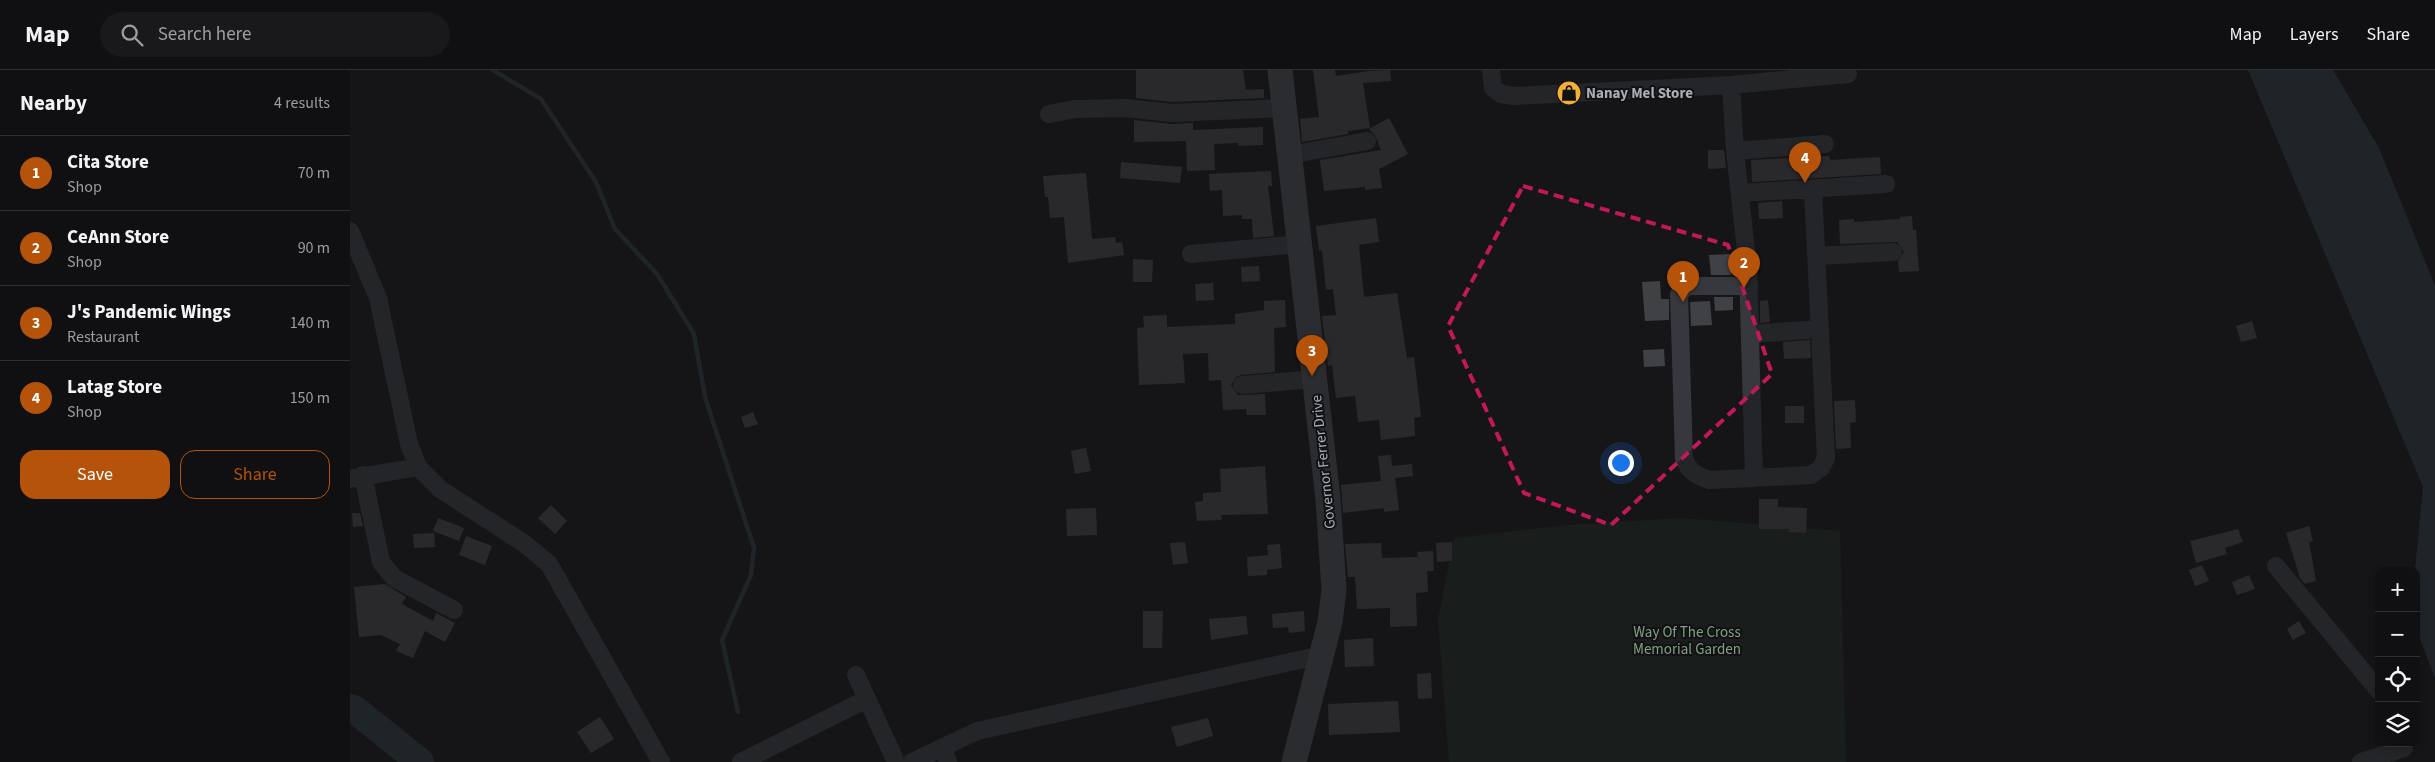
<!DOCTYPE html>
<html lang="en">
<head>
<meta charset="utf-8">
<style>
  :root { --surface:#101012; --page:#19191b; --text:#f1f3f6; --muted:#9c9d9f; --line:#303032; --accent:#b45309 }
  body { margin:0; font-family:"Source Sans 3",sans-serif; background:var(--page); color:var(--text) }
  .controls { position:absolute; right:15px; bottom:15px; display:grid; overflow:hidden; border-radius:10px; box-shadow:0 2px 8px #0003 }
  .controls button { width:45px; height:45px; display:grid; place-items:center; padding:0; border:0; border-bottom:1px solid var(--line); background:var(--surface); color:var(--text); font:25px sans-serif }
  .you { position:absolute; left:1270px; top:392px; width:18px; height:18px; margin:-12px; border:4px solid #fff; border-radius:50%; background:#1a73e8; box-shadow:0 0 0 8px #1a73e833 }
  .badge { display:grid; place-items:center; width:32px; height:32px; border-radius:50%; background:var(--accent); color:#fff; font-size:16px; font-weight:700 }
  .pin { position:absolute; translate:-50% -41px; filter:drop-shadow(0 1px 2px #0008) }
  .pin::after { content:''; position:absolute; top:26px; width:18px; height:15px; background:inherit; clip-path:polygon(0 0,100% 0,50% 100%) }
  .list { margin:0; padding:0; list-style:none }
  h2 { display:flex; justify-content:space-between; align-items:center; height:65px; margin:0; padding:0 20px; font-size:21px }
  h2 small { font-size:16px; font-weight:400; color:var(--muted) }
  .list li { display:grid; grid-template-columns:32px 1fr auto; gap:15px; align-items:center; box-sizing:border-box; height:75px; padding:0 20px; border-top:1px solid var(--line) }
  .list b { display:block; font-size:19px; white-space:nowrap }
  .list p { margin:0; font-size:16px; white-space:nowrap; color:var(--muted) }
  .list em { font-size:16px; font-style:normal; color:var(--muted) }
  .actions { display:flex; gap:10px; padding:15px 20px }
  .actions a { flex:1; padding:11px 0; border:1px solid var(--accent); border-radius:15px; text-align:center; font-size:18px; color:var(--accent) }
  .actions .main { background:var(--accent); color:#fff }
  .icon { flex:none; width:28px; height:28px; fill:none; stroke:currentColor; stroke-width:2; stroke-linecap:round; stroke-linejoin:round }
  .map { position:relative; flex:none; width:2085px; height:692px; overflow:hidden }
  header { display:flex; align-items:center; gap:30px; box-sizing:border-box; height:70px; padding:0 25px; background:var(--surface); border-bottom:1px solid var(--line) }
  header strong { font-size:24px }
  nav { display:flex; gap:28px; margin-inline-start:auto; font-size:18px }
  .search { width:350px; height:45px; background:var(--page); display:flex; align-items:center; gap:12px; box-sizing:border-box; padding:0 18px; border-radius:28px; color:var(--muted); font-size:19px }
  main { display:flex }
  aside { flex:1; background:var(--surface) }
  .map>svg:first-child { display:block }
  .green { fill:#1e261f }
  .water { fill:#2c353c }
  .lines { fill:none; stroke-linecap:round; stroke-linejoin:round }
  .stream { stroke:#2c353c; stroke-width:4.5 }
  .river { stroke:#2c353c; stroke-width:28 }
  .building { fill:#404145 }
  .minor { stroke:#37383d; stroke-width:18 }
  .secondary { stroke:#45474d; stroke-width:25 }
  .marked { fill:none; stroke:#c2185b; stroke-width:4; stroke-dasharray:10 6; stroke-linejoin:round }
  .labels { text-anchor:middle; stroke-width:4; stroke-linejoin:round; paint-order:stroke }
  .poi-label { font-size:15px; font-weight:bold; fill:#a8adb8; stroke:#111113; text-anchor:start }
  .street-label { font-size:15px; fill:#a8adb8; stroke:#111113 }
  .park-label { font-size:15px; fill:#7fa381; stroke:#111113 }
</style>
</head>
<body>
<header>
<strong>Map</strong>
<div class="search"><svg class="icon" aria-label="search" viewBox="0 0 24 24"><circle cx="10" cy="10" r="6"/><path d="M15 15l6 6"/></svg>Search here</div>
<nav><a>Map</a><a>Layers</a><a>Share</a></nav>
</header>
<main>
<aside>
<h2>Nearby<small>4 results</small></h2>
<ul class="list">
<li><span class="badge">1</span><div><b>Cita Store</b><p>Shop</p></div><em>70 m</em></li>
<li><span class="badge">2</span><div><b>CeAnn Store</b><p>Shop</p></div><em>90 m</em></li>
<li><span class="badge">3</span><div><b>J's Pandemic Wings</b><p>Restaurant</p></div><em>140 m</em></li>
<li><span class="badge">4</span><div><b>Latag Store</b><p>Shop</p></div><em>150 m</em></li>
</ul>
<div class="actions"><a class="main">Save</a><a>Share</a></div>
</aside>
<div class="map">
<svg width="2085" height="692" viewBox="0 0 2085 692">
  <rect width="100%" height="100%" fill="#161618"/>
  <path class="green" d="M1331,448L1490,461L1496,692H1099L1088,550L1104,468L1219,455Z"/>
  <path class="water" d="M1898,0H1983L2029,78L2085,216V608L2066,558L2065,501L2073,417Z"/>
  <g class="lines">
    <path class="stream" d="M143,0L191,29L246,112L265,159L307,204L344,264L355,327L404,478L401,505L372,570L388,642"/>
    <path class="river" d="M0,638L4,639L70,692"/>
  </g>
  <path class="building" d="M786,0H893L896,20L914,19V28L822,32L786,28Z
    M963,0H985L986,6L1019,1L1040,0L1041,11L1013,13L1020,58L998,61V64L952,72L950,49L969,47Z
    M1039,48L1058,84L1029,99L1032,118L1015,120V117L974,121L970,90L1031,80L1025,65L1019,59Z
    M784,50L821,54L843,53V60L913,57V75L888,76V73L864,74L865,100L837,101L836,71L784,72Z
    M1358,80H1374L1376,98L1358,99Z
    M1479,86L1480,90L1530,87L1531,104L1402,112L1401,90Z
    M771,92L832,97L830,113L770,108Z
    M921,101L922,116H918L924,166L903,168L902,149H892V145L873,146L872,120L860,121L859,104Z
    M736,103L742,169L765,167L766,173L772,172L774,185L718,193L714,147L700,148L698,127H695L693,106Z
    M1432,131L1433,148L1409,149L1408,133Z
    M1562,146L1563,160H1566L1569,201L1549,202L1548,191L1554,182L1547,172L1490,174L1489,150L1504,149V152L1550,149V147Z
    M1026,148L1029,172L1009,175L1014,227L1047,223L1057,288L1064,287L1071,347L1064,348L1065,366L1031,370L1029,350L1008,352L1005,326L986,328L982,295L978,296L972,246L986,245L983,219L976,220L972,180L969,181L966,156Z
    M1380,184L1381,205H1361L1359,185Z
    M783,189L803,190L802,212H783Z
    M909,196L910,211L892,212L891,197Z
    M1310,211L1311,229H1319V250L1295,251L1292,212Z
    M863,213L864,230L846,231L845,214Z
    M1364,227H1383V240L1365,241Z
    M935,230L936,257L924,258L925,302L891,305L886,307L881,315L888,325L915,324L916,345H897L896,339L873,340L871,310L859,311L858,283L833,284L835,313L789,315L787,258L794,257L793,246L817,245V257L885,254V244L914,240V231Z
    M1418,230L1420,252L1410,253V231Z
    M1360,231L1362,255L1341,256L1340,232Z
    M1902,251L1907,268L1891,272L1886,256Z
    M1460,270L1461,288L1434,289L1433,272Z
    M1314,279L1315,296L1294,297L1293,280Z
    M1505,330L1506,352L1500,353L1501,378L1486,379L1484,331Z
    M1435,336H1454V353H1435Z
    M403,342L408,354L395,358L391,347Z
    M736,378L741,401L725,404L721,381Z
    M1041,385L1042,396L1062,394L1063,406L1045,408L1049,440L1034,442V438L993,443L991,415L1031,411L1028,386Z
    M915,396L918,444L871,445L872,450L847,451L845,432L853,431V423L871,422L870,399Z
    M1409,429H1428V437L1457,438L1456,463L1439,462V459H1409Z
    M201,435L217,451L205,464L188,448Z
    M746,438L747,465L717,466L716,439Z
    M2,443H10L13,456L3,457Z
    M88,448L114,458L109,471L83,461Z
    M1959,456L1963,471L1959,472L1966,511L1955,514L1950,508L1936,463Z
    M1888,459L1893,472L1875,478L1877,484L1846,493L1840,471Z
    M84,463L85,477L64,478L63,464Z
    M116,466L142,476L135,495L109,485Z
    M835,472L838,493L823,495L820,473Z
    M1102,472V491L1087,492L1086,473Z
    M1031,473L1032,488L1068,487L1067,482L1083,481L1084,501H1077L1078,522L1066,523L1067,556L1040,557V538L1007,539L1005,507H998L995,474Z
    M930,474L932,498L917,500V505L898,506L897,487L918,485L917,475Z
    M1852,495L1859,511L1845,516L1839,500Z
    M1899,505L1905,519L1887,525L1882,512Z
    M35,514L56,527L52,534L83,551L86,543L105,553L95,572L75,561L63,588L46,581L50,574L31,565L9,567L4,517Z
    M793,541H813L812,578H793Z
    M954,541L955,561L939,563L938,557L923,558L922,544Z
    M896,546L898,564L861,570L859,549Z
    M1949,551L1956,563L1943,570L1937,559Z
    M1023,568L1024,596L995,597L994,570Z
    M1081,603L1082,628L1068,629L1067,604Z
    M1048,631L1050,662L979,665L978,634Z
    M250,647L264,669L241,683L227,662Z
    M858,648L863,666L827,677L821,657Z"/>
  <g class="lines">
    <path class="minor" d="M1141,0L1143,18L1151,24L1164,26L1381,15L1498,4L1497,0
      M1381,15L1385,81L1398,199L1404,408
      M699,44L725,39L776,38L822,43L934,38
      M1385,81L1475,74
      M939,85L1017,71
      M1390,123L1536,114
      M0,161L28,228L59,374L68,397L90,419L175,474L199,494L311,692
      M841,184L949,174
      M1466,186L1543,182
      M1399,216H1340L1336,217L1329,224L1334,388C1339,402 1346,405 1359,410L1461,405L1471,398L1476,388L1463,119
      M1400,264L1470,259
      M892,315L965,309
      M13,405L31,492L44,508L104,540
      M0,409L68,397
      M1926,496L2029,621
      M506,605L546,692
      M593,677L598,692
      M391,692L517,629
      M562,692L627,661L972,585
      M2011,692L2054,678"/>
    <path class="secondary" d="M930,0L978,429L984,520L980,552L944,692"/>
  </g>
  <path d="M0 0H2085V692H0ZM1173,116L1378,175L1422,304L1261,455L1174,423L1098,256Z" fill="#161618" fill-opacity=".55" fill-rule="evenodd"/>
  <path class="marked" d="M1173,116L1378,175L1422,304L1261,455L1174,423L1098,256Z"/>
  <defs>
    <symbol id="shop-disc" viewBox="-11 -11 22 22"><circle r="9.5" fill="#f2b134" stroke="#111113"/><path d="M-5-2.5h2.3a2.7 3.5 0 0 1 5.4 0H5L5.5 6h-11ZM-1.5-2.5h3a1.5 2.3 0 0 0-3 0Z" fill="#111"/></symbol>
  </defs>
  <g fill-rule="evenodd">
    <use href="#shop-disc" x="1205" y="9" width="28" height="28"/>
  </g>
  <g class="labels">
    <g class="poi-label">
      <text x="1236" y="28">Nanay Mel Store</text>
    </g>
    <g class="street-label">
      <text transform="translate(973 392) rotate(-96)" y="5">Governor Ferrer Drive</text>
    </g>
    <g class="park-label">
      <text x="1337" y="567">Way Of The Cross<tspan x="1337" dy="17">Memorial Garden</tspan></text>
    </g>
  </g>
</svg>
<div class="controls">
<button>+</button>
<button>−</button>
<button><svg class="icon" aria-label="locate" viewBox="0 0 24 24"><circle cx="12" cy="12" r="6"/><path d="M12 2v4M12 18v4M2 12h4M18 12h4"/></svg></button>
<button><svg class="icon" aria-label="layers" viewBox="0 0 24 24"><path d="M12 4l9 5-9 5-9-5zM3 14l9 5 9-5"/></svg></button>
</div>
<div class="you"></div>
<div class="pin badge" style="left:1333px;top:232px">1</div>
<div class="pin badge" style="left:1394px;top:218px">2</div>
<div class="pin badge" style="left:962px;top:306px">3</div>
<div class="pin badge" style="left:1455px;top:113px">4</div>
</div>
</main>
</body>
</html>
